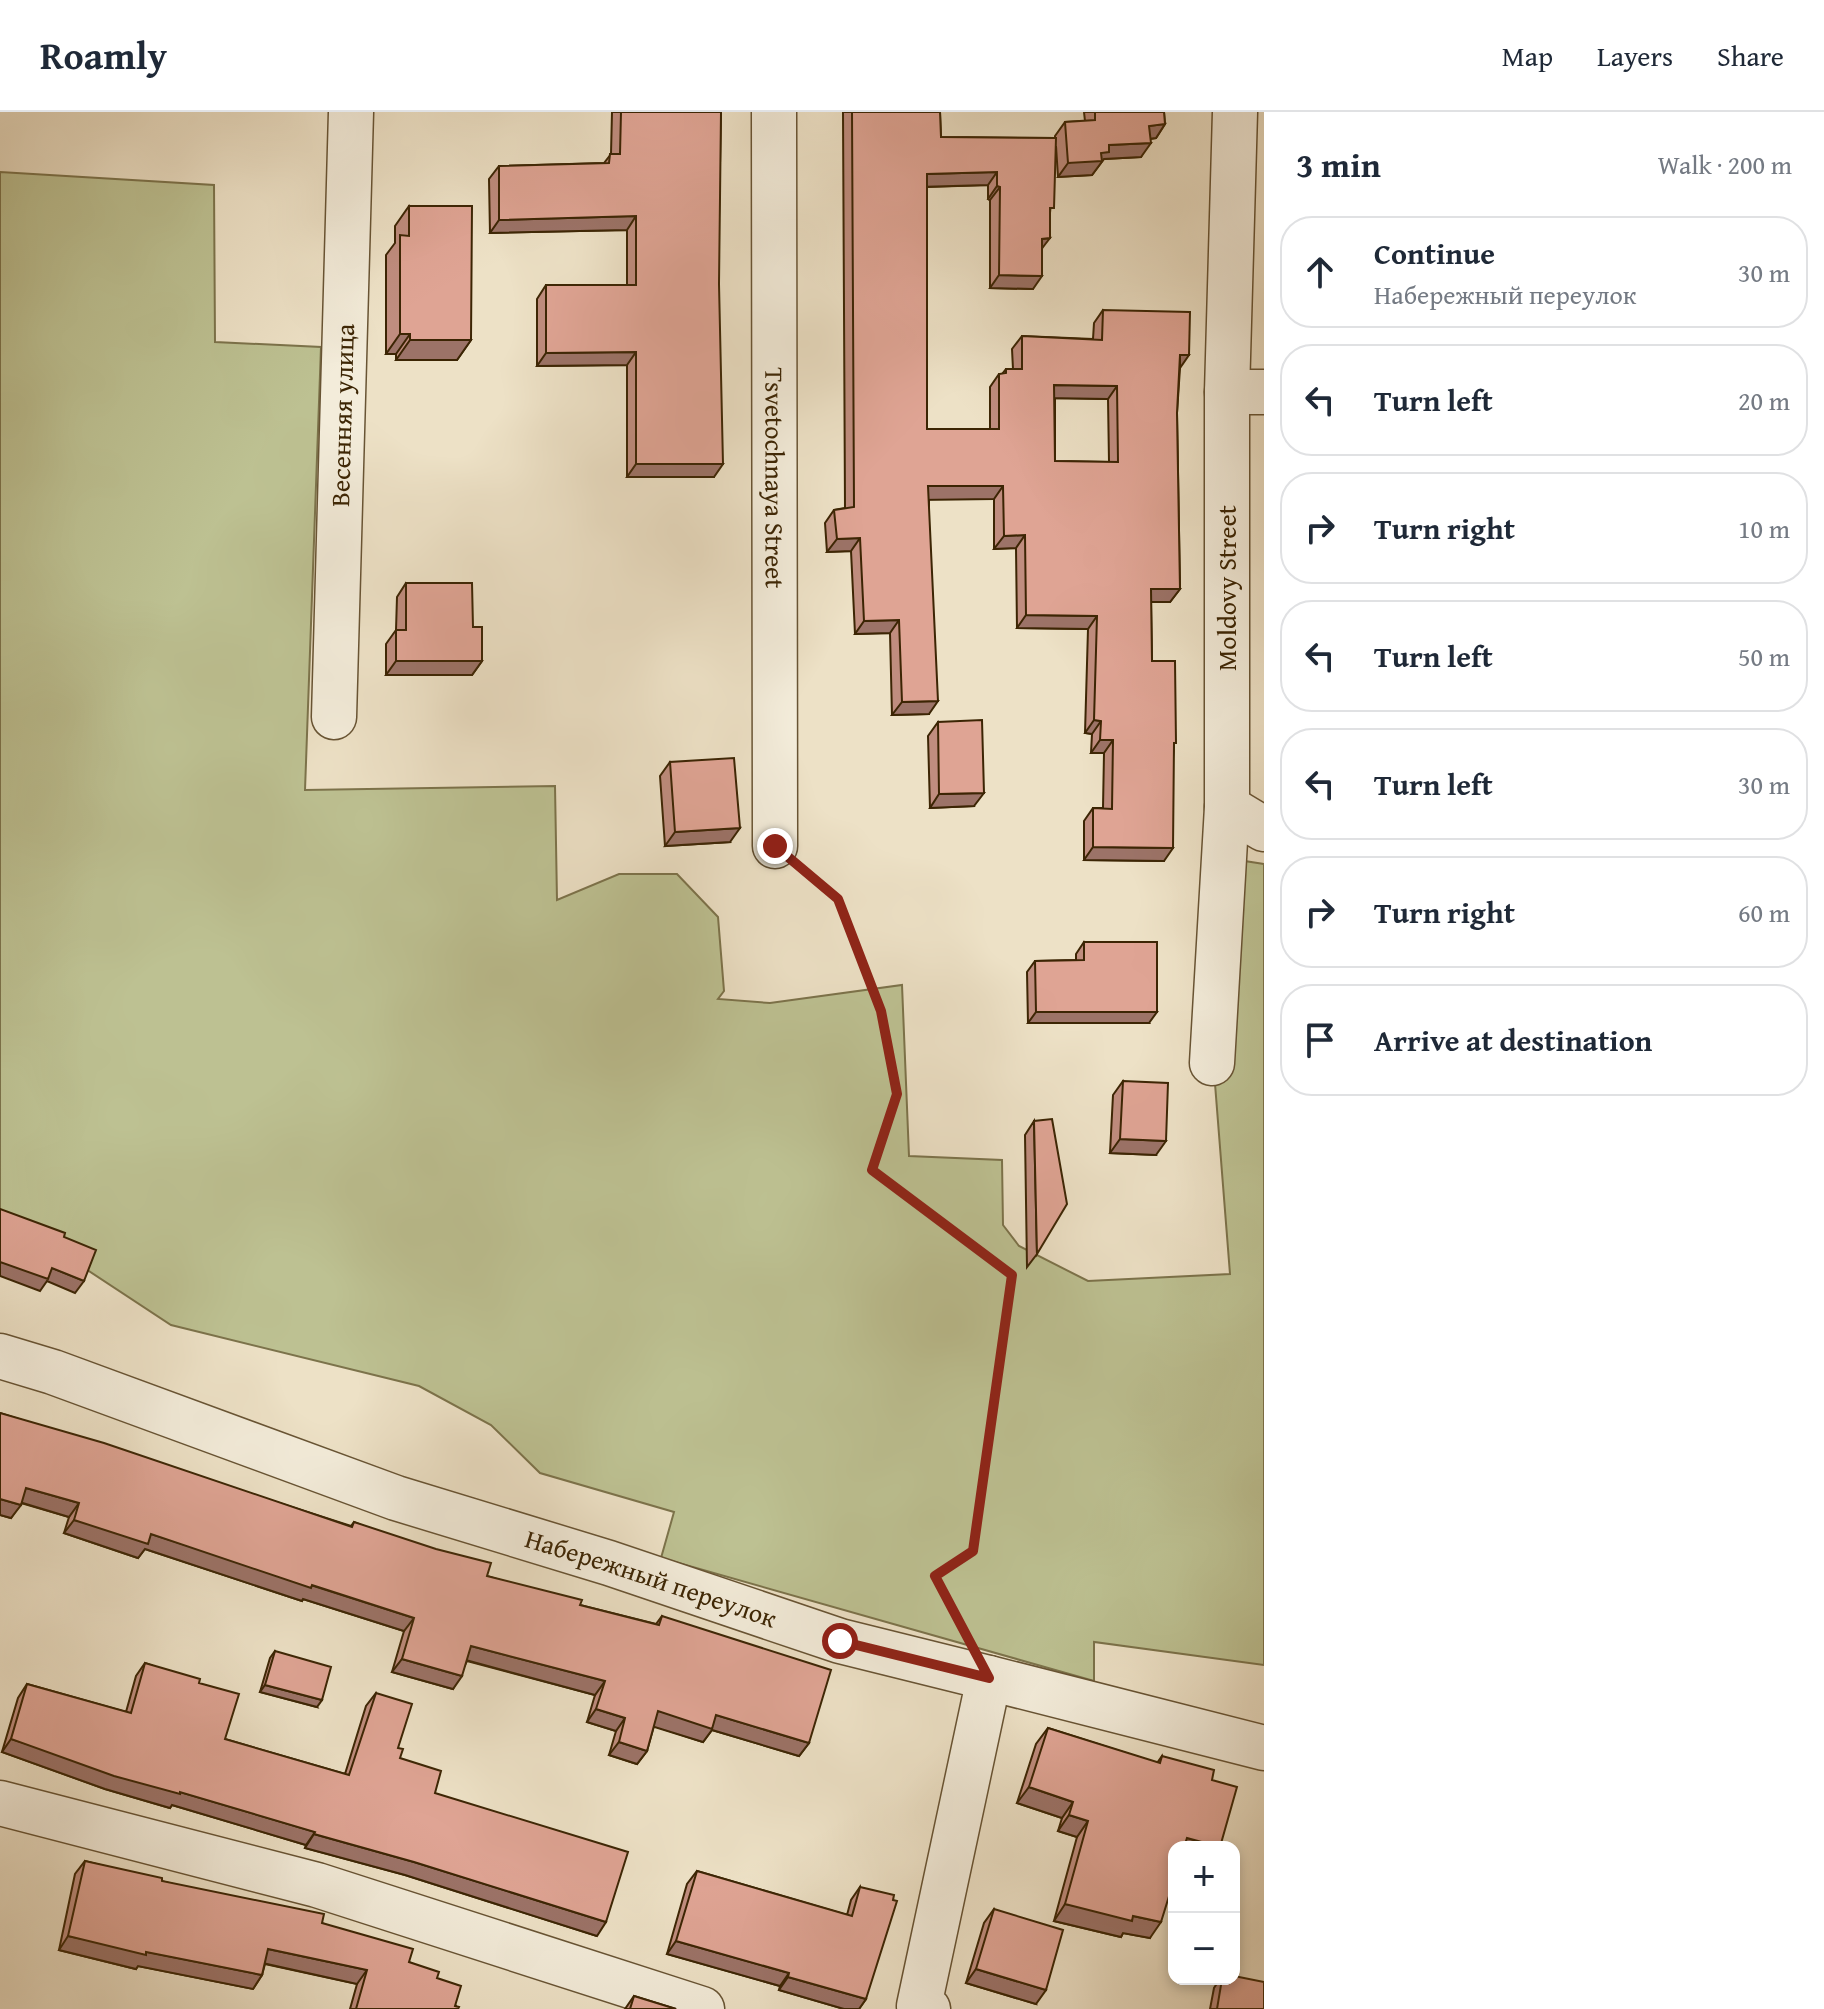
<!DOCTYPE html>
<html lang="en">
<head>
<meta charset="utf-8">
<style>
  :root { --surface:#fff; --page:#f2f2f3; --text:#1f2937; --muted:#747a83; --line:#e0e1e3 }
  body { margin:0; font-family:"Gentium Book Plus",serif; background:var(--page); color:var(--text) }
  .controls { position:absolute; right:24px; bottom:24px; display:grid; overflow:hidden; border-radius:16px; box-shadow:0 4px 12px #0003 }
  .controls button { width:72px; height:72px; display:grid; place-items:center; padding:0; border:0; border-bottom:2px solid var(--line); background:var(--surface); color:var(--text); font:40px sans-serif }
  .stop { position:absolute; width:24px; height:24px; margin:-18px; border:6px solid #8f2418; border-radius:50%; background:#fff }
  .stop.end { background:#8f2418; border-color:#fff; box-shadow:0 2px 8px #0008 }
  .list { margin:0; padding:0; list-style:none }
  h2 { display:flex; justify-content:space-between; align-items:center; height:104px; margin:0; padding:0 32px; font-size:34px }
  h2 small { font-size:26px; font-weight:400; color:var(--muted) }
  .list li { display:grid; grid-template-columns:52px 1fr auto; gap:24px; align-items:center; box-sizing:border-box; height:112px; margin:0 16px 16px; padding:0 16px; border:2px solid var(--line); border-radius:32px }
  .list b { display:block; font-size:30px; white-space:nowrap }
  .list p { margin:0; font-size:26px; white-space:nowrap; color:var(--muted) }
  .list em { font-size:26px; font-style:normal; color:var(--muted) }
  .icon { flex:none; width:44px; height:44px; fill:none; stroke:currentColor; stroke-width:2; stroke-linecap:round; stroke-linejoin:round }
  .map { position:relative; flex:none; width:1264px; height:1897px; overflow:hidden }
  header { display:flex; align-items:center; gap:48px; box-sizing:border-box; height:112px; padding:0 40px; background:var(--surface); border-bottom:2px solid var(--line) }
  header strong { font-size:38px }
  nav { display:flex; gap:44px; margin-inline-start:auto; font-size:28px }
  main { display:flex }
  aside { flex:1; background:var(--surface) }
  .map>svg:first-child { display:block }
  .green { fill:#bdc192; stroke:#7c734b; stroke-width:2 }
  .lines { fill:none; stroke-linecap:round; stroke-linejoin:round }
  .minor-casing { stroke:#685434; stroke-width:47 }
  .path { stroke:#3c2504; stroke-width:5; stroke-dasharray:6 4; stroke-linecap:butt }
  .minor { stroke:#f3ecda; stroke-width:44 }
  .wall { fill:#c08d7f; stroke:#3c2504; stroke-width:2; fill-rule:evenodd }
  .shaded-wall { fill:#9c7368; stroke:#3c2504; stroke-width:2 }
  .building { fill:#dfa494; stroke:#3c2504; stroke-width:2; fill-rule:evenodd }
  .route { stroke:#8f2418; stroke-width:10 }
  .labels { text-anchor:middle; stroke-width:8; stroke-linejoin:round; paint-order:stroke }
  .street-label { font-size:26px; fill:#3c2504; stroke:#f3ecda }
</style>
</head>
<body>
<header>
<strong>Roamly</strong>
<nav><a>Map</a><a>Layers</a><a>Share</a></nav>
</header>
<main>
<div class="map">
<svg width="1264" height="1897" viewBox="0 0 1264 1897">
  <rect width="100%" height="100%" fill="#ede1c6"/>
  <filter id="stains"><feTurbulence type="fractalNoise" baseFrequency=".0025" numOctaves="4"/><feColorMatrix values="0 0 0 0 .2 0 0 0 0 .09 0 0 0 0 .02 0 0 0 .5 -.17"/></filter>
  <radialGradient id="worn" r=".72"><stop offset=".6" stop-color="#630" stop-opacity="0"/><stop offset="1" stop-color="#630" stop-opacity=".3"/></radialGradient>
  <path class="green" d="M0,60L214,73L215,230L321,235L305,678L555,674L557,788L619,762H677L718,805L724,879L718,887L770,891L902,873L909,1044L1002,1048L1003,1113L1019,1134L1088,1169L1230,1162L1214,959L1238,748L1264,752V1553L1094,1530V1569L661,1446L674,1400L540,1361L491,1313L419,1274L171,1213L28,1119L0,1109Z"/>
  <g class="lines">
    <defs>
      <g id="minor">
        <path id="s1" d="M774,0L775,734"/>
        <path d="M1227,280H1264"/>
        <path id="s2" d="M334,605L351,0"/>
        <path d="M1227,695L1264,717"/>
        <path d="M1212,951L1227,695V280L1235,0"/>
        <path id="s3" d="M0,1244L53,1260L396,1386L609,1451L840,1529L989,1566L919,1894L928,1897"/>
        <path d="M989,1566L1264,1636"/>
        <path d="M0,1691L317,1773L702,1897"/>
      </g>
    </defs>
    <use href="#minor" class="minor-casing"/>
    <path class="path" d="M804,759L838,787L881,899L897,982L872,1058L1012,1163L973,1439L935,1464L962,1516"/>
    <use href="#minor" class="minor"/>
  </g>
  <path class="wall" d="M612,0H721L714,365H627V253L537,254V187L546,173H627V118L490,121L489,67L499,54L604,51L611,42Z
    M843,0H940L941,25L1055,26V24L1065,10L1085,9L1084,0H1164L1165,12L1156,26L1150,27L1141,45L1104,47L1092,63L1058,65L1056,34L1050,101L1033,177L990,176V88L988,87V73L927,75V317H990V275L999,262H1002L1006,257H1013L1012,237L1022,224L1093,227L1094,211L1103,198L1180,256L1177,301L1180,477L1170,490H1151L1152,549L1174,634L1164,749L1084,748V709L1093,696H1103L1104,641H1091L1092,622L1085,621L1088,517L1017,516L1016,436L994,437V387H929V602L892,603L890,521L855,522L851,439L827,440L825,411L834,398L845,396ZM1055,286L1108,287L1109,350L1055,349Z
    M409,94L471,228L457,248H396V242H386V143L395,131V114Z
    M406,471L473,515L482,549L472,563H386V532L396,518L397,485Z
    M938,610L974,694L930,696L928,624Z
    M670,650L730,730L665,734L660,664Z
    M1084,830L1149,911H1028L1027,860L1035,849L1076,848V842Z
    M1123,969L1156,1043L1110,1041L1113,983Z
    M1034,1009L1037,1142L1027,1155L1025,1023Z
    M0,1301L351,1414L354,1410L487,1464L580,1493L656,1512L662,1504L809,1631L799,1644L712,1618L703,1630L654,1614L647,1639L637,1652L609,1643L616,1619L587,1610L595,1583L467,1549L453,1577L392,1560L404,1519L303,1487L302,1489L145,1437L138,1446L64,1421L69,1405L21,1391L11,1406L0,1403Z
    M275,1539L317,1595L260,1580L270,1546Z
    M145,1551L199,1571L225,1627L345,1662L366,1594L376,1581L398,1636L400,1646L435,1681L597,1824L405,1763L305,1736L306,1733L172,1693L170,1696L105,1677L2,1640L18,1586L27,1572L126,1600L136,1564Z
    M1048,1616L1157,1651L1162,1644L1174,1735L1150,1826L1123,1821L1121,1825L1054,1809L1077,1725L1058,1719L1062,1706L1017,1691L1036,1632Z
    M85,1749L322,1811L409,1850L437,1866L458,1897H350L357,1872L265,1852L262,1863L253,1877L138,1854L136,1857L59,1838L75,1762Z
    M697,1759L847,1803L851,1788L860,1775L866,1887L859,1897H844L779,1878L780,1874L667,1842L687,1772Z
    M994,1797L1036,1892L966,1871L984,1811Z
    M1220,1867H1234L1264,1897H1210L1214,1876Z
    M634,1884L676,1897H625Z"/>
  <path class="shaded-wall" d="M1165,12L1156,26L1140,28L1149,14Z
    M1151,31L1141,45L1104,47L1092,63L1058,65L1068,51L1101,41L1109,33Z
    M997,60L988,73L918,75L927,62Z
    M997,74L1000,75L990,88L988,87Z
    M636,104L627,118L490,121L499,108Z
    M1050,126L1040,139L1042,127Z
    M999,163L1042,164L1033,177L990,176Z
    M400,222H410L396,242H386Z
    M410,228H471L457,248H396Z
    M636,240L627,253L537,254L546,241Z
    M1180,243H1189L1180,256Z
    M1054,273L1117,274L1108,287L1045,286Z
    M636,352H723L714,365H627Z
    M928,374H1003L994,387L919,388Z
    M1025,423L1016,436L994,437L1004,424Z
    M860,426L851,439L827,440L837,427Z
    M1151,477H1180L1170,490H1142Z
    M1026,503L1097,504L1088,517L1017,516Z
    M899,508L890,521L855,522L864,509Z
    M396,549H482L472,563H386Z
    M938,589L929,602L892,603L902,590Z
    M1094,608L1101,609L1092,622L1085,621Z
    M1100,628H1113L1104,641H1091Z
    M984,681L974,694L930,696L939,682Z
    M740,716L730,730L665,734L675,720Z
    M1093,735L1173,736L1164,749L1084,748Z
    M1036,900H1157L1149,911H1028Z
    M1120,1027L1166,1029L1156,1043L1110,1041Z
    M0,1150L52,1156L84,1169L75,1181L47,1169L40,1179L0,1164Z
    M26,1376L79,1391L69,1405L16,1389Z
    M0,1387L21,1393L11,1406L0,1403Z
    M74,1408L151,1422L414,1506L404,1519L303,1487L302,1489L145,1437L138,1446L64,1421Z
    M471,1534L605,1569L595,1583L462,1547Z
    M402,1547L462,1564L453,1577L392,1560Z
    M265,1573L322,1588L317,1595L260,1580Z
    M596,1597L625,1606L616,1619L587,1610Z
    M658,1599L716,1603L809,1631L799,1644L712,1618L703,1630L648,1613Z
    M11,1627L180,1680L315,1720L306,1733L172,1693L170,1696L105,1677L2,1640Z
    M619,1630L647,1639L637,1652L609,1643Z
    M1029,1675L1073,1690L1062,1706L1017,1691Z
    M1069,1703L1088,1709L1077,1725L1058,1719Z
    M314,1722L414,1750L606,1810L597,1824L405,1763L305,1736Z
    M1187,1726L1219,1735H1181Z
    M1065,1792L1133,1804L1161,1810L1150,1826L1123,1821L1121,1825L1054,1809Z
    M68,1824L262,1863L253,1877L138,1854L136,1857L59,1838Z
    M676,1829L789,1861L780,1874L667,1842Z
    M268,1837L367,1858L357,1872L258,1850Z
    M976,1857L1046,1878L1036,1892L966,1871Z
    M788,1865L866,1887L859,1897H844L779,1878Z"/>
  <path class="building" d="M621,0H721L719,172L723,352H636V240L546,241V173H636V104L499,108V54L609,51L610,42H620Z
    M852,0H940L941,25L1056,26L1054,96H1050V126L1042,127V164L999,163L1000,75L997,74V60L927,62V317H999V262L1006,261V257H1022V224L1102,228L1103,198L1190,200L1189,243H1180L1177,301L1180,477H1151L1152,549H1175L1176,631H1174L1173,736L1093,735V696L1112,697L1113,628H1100L1101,609L1094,608L1097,504L1026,503L1025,423L1004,424L1003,374H928L938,589L902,590L899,508L864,509L860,426L837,427L834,398L854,395ZM1054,273L1117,274L1118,350L1055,349Z
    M1095,0H1164L1165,12L1149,14L1151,31L1109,33V40L1101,41L1102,49L1068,51L1065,10L1095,8Z
    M409,94H472L471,228H410V222H400V123L409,124Z
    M406,471H472L473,515H482V549H396V518H406Z
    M982,608L984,681L939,682L938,610Z
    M734,646L740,716L675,720L670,650Z
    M1084,830H1157V900H1036L1035,849L1084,848Z
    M1123,969L1168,971L1166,1029L1120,1027Z
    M1052,1007L1067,1092L1037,1142L1034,1009Z
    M0,1097L65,1121L64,1125L96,1138L84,1169L52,1156L48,1167L0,1150Z
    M0,1301L104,1331L352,1415L354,1410L436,1437L491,1451L487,1464L582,1488L580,1493L659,1513L662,1504L831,1558L809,1631L716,1603L712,1617L658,1599L647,1639L619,1630L625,1606L596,1597L605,1569L471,1534L462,1564L402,1547L414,1506L312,1473L311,1476L151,1422L148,1432L74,1408L79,1391L26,1376L21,1393L0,1387Z
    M275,1539L331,1555L322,1588L265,1573Z
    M145,1551L200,1567L199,1571L239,1582L225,1627L349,1663L376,1581L412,1592L398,1636L403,1637L400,1646L441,1659L435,1681L628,1740L606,1810L414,1750L314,1722L315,1720L180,1680V1682L114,1664L11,1627L27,1572L131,1601Z
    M1048,1616L1160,1651L1162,1644L1214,1658L1212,1668L1237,1675L1220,1735L1187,1726L1184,1735H1174V1768L1161,1810L1133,1804L1132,1809L1065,1792L1088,1709L1069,1703L1073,1690L1029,1675Z
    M85,1749L162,1766V1769L324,1802L322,1811L413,1837L409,1850L439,1860L437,1866L461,1874L455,1894L459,1895L458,1897H356L367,1858L268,1837L262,1863L146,1840V1843L68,1824Z
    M697,1759L852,1804L860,1775L894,1783L893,1788L897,1789L866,1887L788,1865L789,1861L676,1829Z
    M994,1797L1063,1818L1046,1878L976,1857Z
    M1234,1864L1264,1870V1897H1217L1222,1867H1234Z
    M634,1884L676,1897H630Z"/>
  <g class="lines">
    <path class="route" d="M775,734L838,787L881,899L897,982L872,1058L1012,1163L973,1439L935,1464L989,1566L840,1529"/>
  </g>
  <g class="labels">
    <g class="street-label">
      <text dy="9" stroke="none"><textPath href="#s2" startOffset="302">Весенняя улица</textPath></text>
      <text dy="9" stroke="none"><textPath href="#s1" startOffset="366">Tsvetochnaya Street</textPath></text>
      <text transform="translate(1227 476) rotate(-90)" y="9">Moldovy Street</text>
      <text dy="9" stroke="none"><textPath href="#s3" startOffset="688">Набережный переулок</textPath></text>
    </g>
  </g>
  <rect width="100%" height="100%" filter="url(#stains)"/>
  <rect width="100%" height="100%" fill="url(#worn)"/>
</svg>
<div class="controls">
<button>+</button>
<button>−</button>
</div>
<div class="stop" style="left:840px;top:1529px"></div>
<div class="stop end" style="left:775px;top:734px"></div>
</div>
<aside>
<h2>3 min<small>Walk · 200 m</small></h2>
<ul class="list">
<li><svg class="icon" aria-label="ahead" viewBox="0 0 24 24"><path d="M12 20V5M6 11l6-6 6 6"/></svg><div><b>Continue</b><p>Набережный переулок</p></div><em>30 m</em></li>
<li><svg class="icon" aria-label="left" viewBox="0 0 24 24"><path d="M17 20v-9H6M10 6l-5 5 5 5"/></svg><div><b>Turn left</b></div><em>20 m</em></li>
<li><svg class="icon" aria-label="right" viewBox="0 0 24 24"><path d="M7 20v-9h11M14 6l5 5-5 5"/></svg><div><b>Turn right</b></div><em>10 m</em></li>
<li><svg class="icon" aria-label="left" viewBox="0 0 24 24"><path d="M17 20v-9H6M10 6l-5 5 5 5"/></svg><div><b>Turn left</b></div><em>50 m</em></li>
<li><svg class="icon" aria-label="left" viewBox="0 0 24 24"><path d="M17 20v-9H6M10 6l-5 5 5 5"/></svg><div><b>Turn left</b></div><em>30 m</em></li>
<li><svg class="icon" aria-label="right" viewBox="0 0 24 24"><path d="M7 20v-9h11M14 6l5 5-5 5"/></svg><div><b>Turn right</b></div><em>60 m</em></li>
<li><svg class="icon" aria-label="arrive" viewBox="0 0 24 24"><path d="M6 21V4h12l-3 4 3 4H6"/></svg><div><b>Arrive at destination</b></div></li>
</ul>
</aside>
</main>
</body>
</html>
